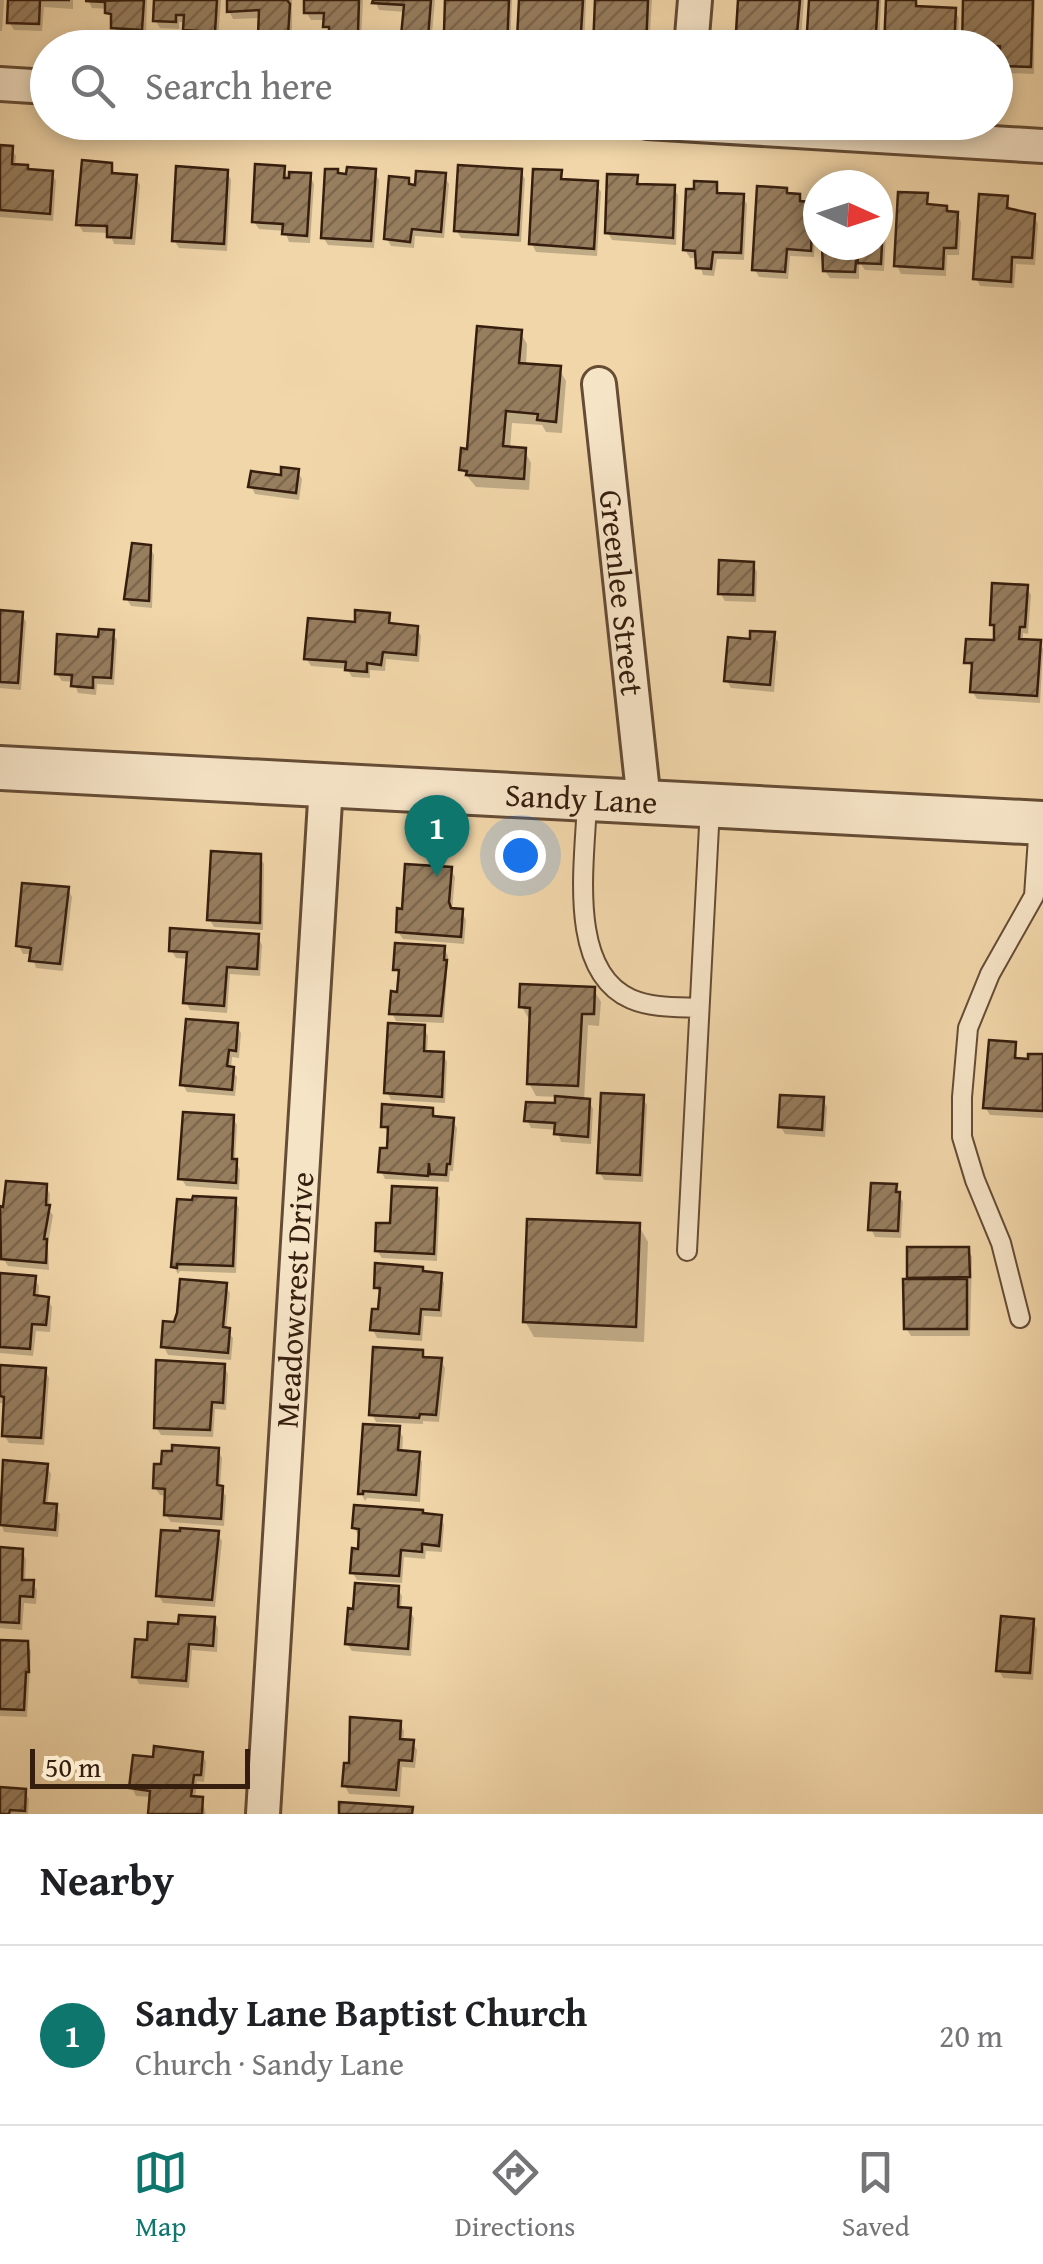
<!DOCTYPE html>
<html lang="en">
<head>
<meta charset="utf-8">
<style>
  :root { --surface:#fff; --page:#f6f6f6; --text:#202124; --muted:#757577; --line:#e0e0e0; --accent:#0f766e }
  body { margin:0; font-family:"Gentium Book Plus",serif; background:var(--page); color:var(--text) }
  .compass { position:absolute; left:803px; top:170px; width:90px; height:90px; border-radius:50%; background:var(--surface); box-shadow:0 5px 15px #0003; rotate:93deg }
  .scale { position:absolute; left:30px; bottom:25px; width:220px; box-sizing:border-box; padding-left:10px; border:5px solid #361e0e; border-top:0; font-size:28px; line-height:35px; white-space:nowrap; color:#361e0e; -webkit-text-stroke:8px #f6e4c7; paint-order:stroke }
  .you { position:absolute; left:520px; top:855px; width:35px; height:35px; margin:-25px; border:8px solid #fff; border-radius:50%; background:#1a73e8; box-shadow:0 0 0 15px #1a73e833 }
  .badge { display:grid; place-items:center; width:65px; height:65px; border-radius:50%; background:var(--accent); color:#fff; font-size:32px; font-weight:700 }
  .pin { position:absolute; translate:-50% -82px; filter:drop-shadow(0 2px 5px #0008) }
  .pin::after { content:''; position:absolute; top:52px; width:35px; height:30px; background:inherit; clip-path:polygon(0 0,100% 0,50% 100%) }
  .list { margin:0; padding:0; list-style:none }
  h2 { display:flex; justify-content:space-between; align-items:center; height:130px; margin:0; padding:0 40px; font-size:42px }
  h2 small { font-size:32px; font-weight:400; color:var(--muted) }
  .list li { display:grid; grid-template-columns:65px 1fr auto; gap:30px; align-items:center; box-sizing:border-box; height:180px; padding:0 40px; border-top:2px solid var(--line) }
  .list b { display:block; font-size:38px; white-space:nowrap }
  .list p { margin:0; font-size:32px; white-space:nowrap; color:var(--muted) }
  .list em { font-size:32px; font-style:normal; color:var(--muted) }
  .icon { flex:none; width:55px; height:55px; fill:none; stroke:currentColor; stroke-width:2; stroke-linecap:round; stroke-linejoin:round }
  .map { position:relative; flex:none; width:1043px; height:1814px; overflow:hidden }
  .search { position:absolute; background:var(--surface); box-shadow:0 5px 15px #0003; left:30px; right:30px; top:30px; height:110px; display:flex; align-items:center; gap:25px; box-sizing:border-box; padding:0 35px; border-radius:55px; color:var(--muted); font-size:38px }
  .sheet { height:310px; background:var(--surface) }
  nav { display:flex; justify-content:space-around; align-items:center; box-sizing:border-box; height:140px; border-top:2px solid var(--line); background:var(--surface); font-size:28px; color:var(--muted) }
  nav a { display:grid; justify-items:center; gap:5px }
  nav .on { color:var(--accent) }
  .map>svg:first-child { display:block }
  .shadow { fill:#0003 }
  .building { fill:url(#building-hatch); stroke:#361e0e; stroke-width:2.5 }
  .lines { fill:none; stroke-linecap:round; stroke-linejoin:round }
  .service-casing { stroke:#654c35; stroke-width:22 }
  .minor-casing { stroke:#654c35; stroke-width:38 }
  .tertiary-casing { stroke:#654c35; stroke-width:48 }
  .service { stroke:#f6e4c7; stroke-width:18 }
  .minor { stroke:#f6e4c7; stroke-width:32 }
  .tertiary { stroke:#f6e4c7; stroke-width:42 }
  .labels { text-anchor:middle; stroke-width:10; stroke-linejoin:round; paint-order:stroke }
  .street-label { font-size:32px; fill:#361e0e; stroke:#f6e4c7 }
</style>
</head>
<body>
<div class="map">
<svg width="1043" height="1814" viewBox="0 0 1043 1814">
  <defs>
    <pattern id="building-hatch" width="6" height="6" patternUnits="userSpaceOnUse" patternTransform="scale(2.5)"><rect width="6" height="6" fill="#977e5f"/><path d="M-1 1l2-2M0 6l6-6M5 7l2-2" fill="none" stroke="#7c674d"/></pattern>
  </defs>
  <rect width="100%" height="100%" fill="#f1d6a9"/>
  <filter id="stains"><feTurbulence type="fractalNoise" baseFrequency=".002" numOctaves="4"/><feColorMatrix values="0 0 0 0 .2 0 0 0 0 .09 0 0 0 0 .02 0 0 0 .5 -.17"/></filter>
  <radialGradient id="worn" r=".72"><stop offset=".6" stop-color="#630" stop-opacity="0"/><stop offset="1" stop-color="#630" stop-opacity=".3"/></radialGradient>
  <path class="shadow" d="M0,0H4L2,31H0Z
    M10,0H73V9L44,7L42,31L14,30L9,22Z
    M88,0H147L146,37L118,35L108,9L92,8Z
    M156,0H221L218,39L190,37L186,22H179V29L160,28L155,20Z
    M230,0H292V43L265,42L260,34L261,18L233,19L229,11Z
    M307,0H363L361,40L336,39L326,26V20H311L306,12Z
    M375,0H435L431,45L408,43L404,35L406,12L379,10Z
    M448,0H512L510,48H477V38L451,39L446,31Z
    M522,0H586L584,48L524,46L520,38Z
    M615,0H652L649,48H595Z
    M741,0H804L800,48H737Z
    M812,0H881L879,48H809Z
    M889,0H916L919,8L954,10L959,18L957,48H886Z
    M966,0H1035L1034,74L1006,73L1002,65V53L996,52V48H964Z
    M0,148L11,149L16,156L15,167L52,173L56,181L53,221L0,217Z
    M111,166L115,174L135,177L140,185L135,245L114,244L110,233L83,232L79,225Z
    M283,168L291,182L310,176L314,184L310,243L289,242L285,231L259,229L254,222Z
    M227,172L231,180L227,251L179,248L174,240Z
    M374,172L379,180L374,248L328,245L323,237L339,176Z
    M521,172L525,179L521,242L461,238L456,230Z
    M560,173L565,182L596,184L601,192L597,256L536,252L532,244Z
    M444,176L449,184L444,238L415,236L414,248L391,246L387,239L408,180L412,187Z
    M636,177L642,187L673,188L678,195L676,245L612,240L608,233Z
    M716,184L720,195L742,196L747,204L744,260L717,259L714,276L703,275L698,258H690L685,250Z
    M785,190L789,196L799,197L803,204H812L816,212L814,257L790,256L788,279L759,277L755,270Z
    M926,196L930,207L946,208L949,214H957L961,222L959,255H947L946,276L901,274L897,266Z
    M1007,199L1011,211L1034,216L1038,224L1035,265L1016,264L1014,288L980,286L976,278Z
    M878,206H883L887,214L884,271L865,270L859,261V279L830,278L825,271L826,245H878Z
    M520,332L527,344L526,366L559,369L566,381L562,433L546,432L542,425L512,423L510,449L524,450L531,463L529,490L476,487L462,470Z
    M297,471L302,479L299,500L255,494L251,486Z
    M150,547L154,555L152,608L131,606L126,598Z
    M753,564L757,572L756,602L725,601L720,593Z
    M1026,587L1031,595L1028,634L1023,633V642L1039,643L1043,649L1040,703L977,699L972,691L974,670L967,662L996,643L997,632L992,624Z
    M0,613L22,615L26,622L21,690L0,688Z
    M388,615L392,626L417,629L421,636L419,662L386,659L385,671L370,670V678L352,677L347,669L311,666L306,658L357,625Z
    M112,632L117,640L114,685L97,684L96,695L78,693L74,682L62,681L57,674Z
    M773,635L778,642L774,692L731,688L727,681L752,642Z
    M259,856L264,864L263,930L214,927L210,920Z
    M451,870L455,877L452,911L462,912L466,920L464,944L403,939L398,932Z
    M68,889L72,897L63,971L36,968L32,954H23L19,946Z
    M258,937L262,945L260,976L230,974L227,1013L190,1010L186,1002L189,959L176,958L171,950Z
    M444,948L448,956L444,1023L396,1021L392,1013L400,994L401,978L396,969Z
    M594,990L601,1002L599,1026L588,1025L584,1101H589L593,1109L591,1144L561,1142L557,1130L531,1128L527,1120L557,1106L558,1097L536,1096L529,1083L532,1019H529L522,1007Z
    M237,1026L241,1033L239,1058L232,1057L231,1069L237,1077L235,1096L187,1092L183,1085Z
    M424,1028L428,1036L427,1053L443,1054L447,1062L445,1103L391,1100L387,1092Z
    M1014,1044L1018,1061L1043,1057V1118L990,1115L985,1107Z
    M642,1098L647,1105L643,1182L604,1180L600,1173Z
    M823,1100L827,1107L825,1137L785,1134L781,1127Z
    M432,1110L437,1119L452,1120L457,1128L453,1171H450L449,1182L385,1179L381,1171L389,1150L390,1134L383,1126Z
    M233,1118L237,1125L235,1160L240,1170L239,1190L186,1186L181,1178Z
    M46,1187L50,1194L49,1210L53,1215L48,1245L49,1270L8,1266L3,1258L4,1247L0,1246V1209H6Z
    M895,1187L903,1202L901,1238L875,1237L871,1229Z
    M436,1191L440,1198L437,1261L382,1258L377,1251L392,1226Z
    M235,1200L239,1208L236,1273L180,1271L178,1274L174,1267Z
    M639,1226L648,1242L644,1342L534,1337L525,1321Z
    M909,1250H968L972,1257L970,1336H911L906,1328Z
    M422,1269L425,1274L440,1275L444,1283L442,1317L424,1316L422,1341L377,1338L373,1330L381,1312V1295L376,1287Z
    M0,1277L34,1278L39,1286L38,1298L47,1299L52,1307L50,1332L36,1331L33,1356L0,1353Z
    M225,1285L230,1293L226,1330L233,1338L231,1360L168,1355L164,1347L176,1324Z
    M422,1352L426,1359L440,1360L445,1368L439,1422L423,1421V1424L376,1422L372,1414Z
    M224,1366L228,1374L226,1410L215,1409L213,1437L161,1435L156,1427Z
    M0,1367L45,1370L49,1378L44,1445L9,1443L4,1435L6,1403H0Z
    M398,1429L403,1437L402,1453L418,1454L422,1462L420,1502L367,1498L365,1501L361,1493Z
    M218,1451L222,1458L220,1488L226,1496L224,1526L171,1522L166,1515L167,1496L160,1495L155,1488Z
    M6,1462L46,1466L51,1474L47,1506L55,1507L60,1514L58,1537L4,1532L0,1519Z
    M424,1516L440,1517L444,1525L442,1552L426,1551L425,1559L404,1557L402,1583L357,1580L352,1572L360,1552L359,1536L354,1528Z
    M217,1534L222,1541L215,1607L163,1603L159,1596Z
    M0,1550L22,1551L26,1559L25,1582L32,1583L37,1590L36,1604L24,1603L22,1630L0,1628Z
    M398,1589L402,1596L401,1610H409L414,1618L411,1656L352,1651L347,1644Z
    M214,1620L218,1628L217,1652L192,1650L189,1688L139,1684L135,1676L149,1643L181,1627Z
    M1033,1621L1037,1629L1033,1680L1003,1678L999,1670Z
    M0,1642L26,1643L31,1651L27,1717L0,1716Z
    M400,1723L404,1731L403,1742H412L417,1750L415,1768L402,1767L400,1797L349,1794L345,1786Z
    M202,1754L206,1762L204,1782L197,1781L195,1799L202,1800L206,1814H150L152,1797L136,1796L132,1788L155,1760Z
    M0,1790L24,1791L29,1799L28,1814H0Z"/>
  <path class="building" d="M8,0H70H40L39,24L7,23Z
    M144,0L142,30L111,28V14L105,13V2L85,1Z
    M154,0H217L215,32L183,30L184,15H176V22L153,21Z
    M227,0H287L290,4L288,36L258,35L259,10L227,12Z
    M304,0H359L358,33L329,32V27H323L324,13H304Z
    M373,0H431L428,38L401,36L404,5L372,3Z
    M445,0H509L507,48H474L475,31L444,32Z
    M519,0H583L580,48H550V41L517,39Z
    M595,0H648L646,48H593Z
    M738,0H800L796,45L767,42L766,48H735Z
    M809,0H878L875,48H844V39L828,38V48H806Z
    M886,0H916V6L956,8L954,48H884Z
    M963,0H1033L1031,67L999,66L1000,46L962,48Z
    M0,145L13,146L12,164L28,165V169L53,171L50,214L0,210Z
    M82,160L112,163V173L137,175L131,238L107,237V226L76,225Z
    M255,164L285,166L284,178H289V172L311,173L307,236L282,234L283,224L252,222Z
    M458,165L522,169L518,235L454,231Z
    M176,166L228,170L224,244L172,241Z
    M347,167L376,169L371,241L321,238L325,169H338V173L346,174Z
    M533,169L562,170L561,179L598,181L594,249L529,244Z
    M416,171L446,173L441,232L412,229L410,242L384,239L389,176L409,178V184L415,185Z
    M607,174L638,175L637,184L675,185L673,238L605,233Z
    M694,181L717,182V193L744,194L741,253L713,252L711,269L696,268L695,251L683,250L686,189H694Z
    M757,186L787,188V193L800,194V201L813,202L811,251L787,249L785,272L752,270Z
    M898,192L928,193L927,204L947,206V211L958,212L956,248H944L943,269L894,266Z
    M979,194L1008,196L1007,208L1035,214L1032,258L1012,257L1011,282L973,279Z
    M878,204H884L881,264L858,263L857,249L855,272L823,271L822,245H878Z
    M477,326L522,330L519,363L561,366L556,422L537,420L538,414L506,411L503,446L526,448L524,479L466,475L467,471L459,470L461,448L467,449Z
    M281,467L299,469L296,493L248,487L251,471L281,475Z
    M132,543L151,545L149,601L124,599Z
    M719,560L754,562L753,595L718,594Z
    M992,583L1028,585L1025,627H1020L1019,639L1041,640L1037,696L970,692L972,663H964L966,639L994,640V625H990Z
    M0,610L23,612L18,683L0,682Z
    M355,610L390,613L389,623L418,626L416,655L383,652L381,665L367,663V672L345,670L346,662L304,659L308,618L355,622Z
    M99,629L114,630L111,678L93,677V688L71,686L72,675L55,674L57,634L98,637Z
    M750,631L775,632L770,685L724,681L728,637L750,639Z
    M211,851L261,854L260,923L207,920Z
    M405,864L452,867L449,902L451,908L463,909L461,937L396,932L397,908L402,909Z
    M22,883L69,887L60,964L29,961L31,948L16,946Z
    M170,928L259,934L257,969L227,967L224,1006L183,1003L187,952L169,951Z
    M395,943L445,946L444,960H447L441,1016L389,1014L391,991L397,992L399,970H393Z
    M520,984L595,987L594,1014H582L578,1086L527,1084L530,1008L519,1007Z
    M186,1019L238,1023L236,1051L229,1050L227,1066L234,1067L232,1090L180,1085Z
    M388,1023L425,1025L424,1051L444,1052L442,1097L384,1093Z
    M989,1040L1016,1042L1015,1058L1028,1059V1054H1043V1111L983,1108Z
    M601,1093L644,1095L640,1175L597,1173Z
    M780,1095L824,1097L822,1130L778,1127Z
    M555,1096L590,1099L588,1137L554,1134L555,1123L524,1121L526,1102L555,1103Z
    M382,1104L433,1108V1116L454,1118L450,1164H447L446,1175L430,1174L429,1163L428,1176L378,1172L380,1148H387L388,1127H381Z
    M183,1112L234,1115L232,1159H237L236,1183L178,1179Z
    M6,1181L47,1184L46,1205H50L44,1239H47L46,1263L1,1259L0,1206L3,1207Z
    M871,1183L897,1184L896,1192H900L898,1231L868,1230Z
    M392,1186L437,1188L434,1254L375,1251L376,1223H390Z
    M193,1196L236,1198L233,1266L177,1264V1268L171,1267L177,1199L192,1200Z
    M527,1219L640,1223L636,1327L523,1322Z
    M907,1247H969L970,1277L907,1278Z
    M375,1263L423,1267V1271L442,1273L439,1310L421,1309L419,1334L370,1330L372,1309H378L380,1288H374Z
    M0,1273L36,1276L34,1295L49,1297L46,1325L32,1324L30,1349L0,1347Z
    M180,1279L227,1283L223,1327L230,1328L228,1353L161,1347L163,1321L174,1322L177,1313Z
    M903,1279H967V1329H904Z
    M373,1347L423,1350V1357L442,1358L436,1415L420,1414L419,1418L369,1415Z
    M156,1360L225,1364L223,1403L212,1402L210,1430L154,1428Z
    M0,1365L46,1368L41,1438L2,1436L4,1397L0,1396Z
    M363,1424L400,1426L398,1450L420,1452L416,1495L363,1491V1494H358Z
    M172,1445L219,1448L217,1485L223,1486L221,1519L164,1515L165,1489L153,1488L154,1464H161L162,1451H172Z
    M3,1460L48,1464L44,1503L57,1504L55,1530L0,1525Z
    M354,1505L423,1510V1513L442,1515L439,1546L422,1544V1552L401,1550L399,1576L350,1573L352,1548L358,1549L359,1529L352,1528Z
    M180,1528L219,1531L212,1600L156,1596L161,1530L180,1531Z
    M0,1547L23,1549L22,1580H34L33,1597L20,1596L19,1623L0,1622Z
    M355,1583L399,1586L398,1607L411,1608L408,1649L345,1644L348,1608L353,1609Z
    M179,1615L215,1617L213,1646L189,1644L186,1681L132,1677L135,1639L147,1640L148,1622L178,1624Z
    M1001,1616L1034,1619L1030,1673L996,1671Z
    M0,1640L28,1641L29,1672H26L24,1710L0,1709Z
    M350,1717L401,1721L400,1739L414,1740L412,1761L399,1760L396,1790L342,1786L344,1763H349Z
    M154,1746L203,1752L201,1775H194L191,1796L203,1797L202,1814H148L150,1791L129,1788L133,1755L153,1757Z
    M0,1787L26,1789L25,1811L10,1810L9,1814H0Z
    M339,1802L413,1807L412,1814H339Z"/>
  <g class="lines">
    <defs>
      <path id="service" d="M587,799C586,856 565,970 631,999C652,1008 676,1007 699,1008
        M687,1251L710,807
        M1020,1318L1001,1243L975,1180L962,1137V1097L968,1028L990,974L1034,896L1039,823"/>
      <g id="minor">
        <path d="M691,48L695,0"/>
        <path d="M0,84L48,87"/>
        <path d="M647,122L1043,146"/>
        <path id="s1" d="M599,384L644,802"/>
        <path id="s2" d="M263,1814L326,785"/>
      </g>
      <g id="tertiary">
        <path id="s3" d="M0,768L1043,823"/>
      </g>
    </defs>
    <use href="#service" class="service-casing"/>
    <use href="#minor" class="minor-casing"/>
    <use href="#tertiary" class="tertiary-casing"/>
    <use href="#service" class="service"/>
    <use href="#minor" class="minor"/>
    <use href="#tertiary" class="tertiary"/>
  </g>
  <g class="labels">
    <g class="street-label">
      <text dy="11" stroke="none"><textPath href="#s1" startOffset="210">Greenlee Street</textPath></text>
      <text dy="11" stroke="none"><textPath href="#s3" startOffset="582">Sandy Lane</textPath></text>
      <text dy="11" stroke="none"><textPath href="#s2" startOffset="515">Meadowcrest Drive</textPath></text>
    </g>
  </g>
  <rect width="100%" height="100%" filter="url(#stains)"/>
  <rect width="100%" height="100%" fill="url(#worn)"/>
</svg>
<svg class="compass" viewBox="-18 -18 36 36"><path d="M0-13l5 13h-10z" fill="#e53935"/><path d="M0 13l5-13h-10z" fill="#757577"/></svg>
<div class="scale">50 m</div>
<div class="you"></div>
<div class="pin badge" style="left:437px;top:877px">1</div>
<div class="search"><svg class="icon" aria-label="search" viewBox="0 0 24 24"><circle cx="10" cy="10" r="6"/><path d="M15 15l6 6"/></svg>Search here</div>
</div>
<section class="sheet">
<h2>Nearby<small></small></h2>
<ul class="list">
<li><span class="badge">1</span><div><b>Sandy Lane Baptist Church</b><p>Church · Sandy Lane</p></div><em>20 m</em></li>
</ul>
</section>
<nav>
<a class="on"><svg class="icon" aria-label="map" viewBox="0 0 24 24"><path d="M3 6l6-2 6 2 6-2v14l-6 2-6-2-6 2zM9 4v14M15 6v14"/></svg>Map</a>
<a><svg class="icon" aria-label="directions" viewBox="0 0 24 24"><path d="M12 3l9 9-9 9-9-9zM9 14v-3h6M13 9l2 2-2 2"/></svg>Directions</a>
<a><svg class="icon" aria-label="saved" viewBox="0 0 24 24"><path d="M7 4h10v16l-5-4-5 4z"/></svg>Saved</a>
</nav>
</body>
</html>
